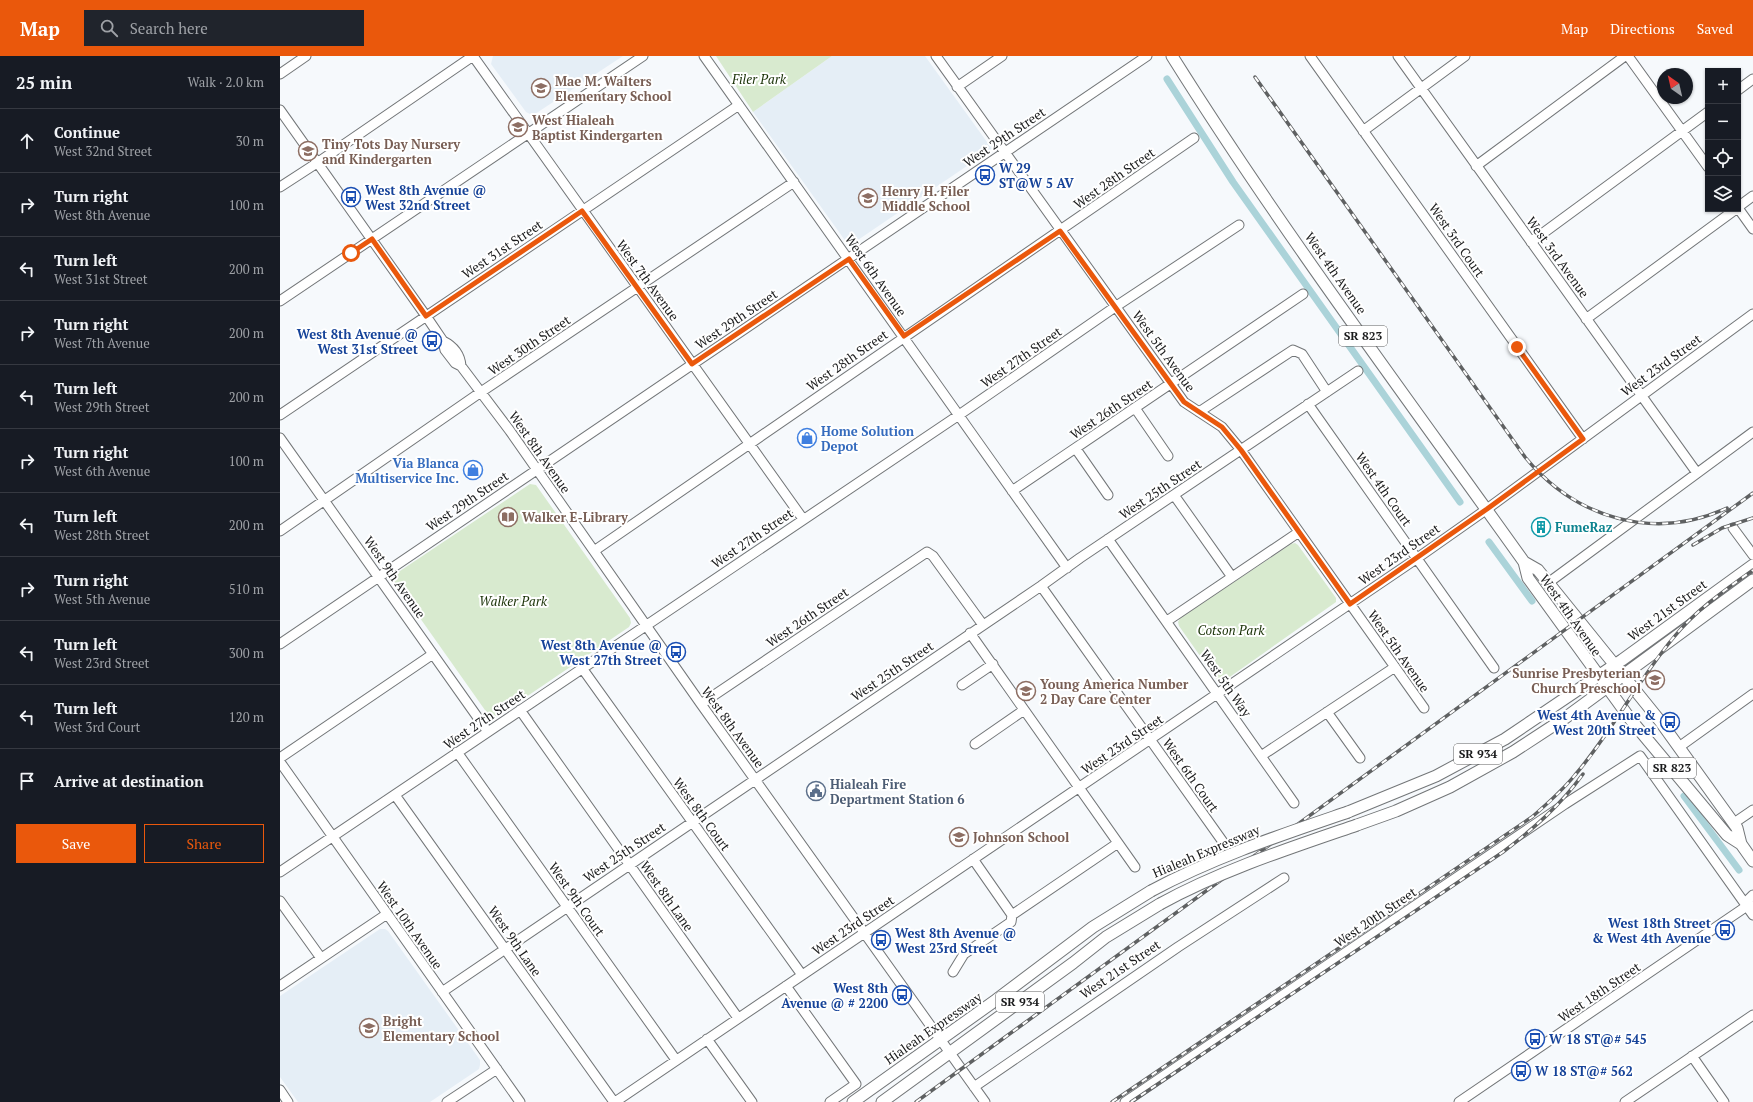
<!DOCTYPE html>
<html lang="en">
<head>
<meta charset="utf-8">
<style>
  :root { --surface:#171b24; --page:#20242c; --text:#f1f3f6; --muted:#9ea1a6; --line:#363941; --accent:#ea580c }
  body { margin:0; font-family:"PT Serif",serif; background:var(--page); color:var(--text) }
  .controls { position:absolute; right:12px; top:12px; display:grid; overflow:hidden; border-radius:0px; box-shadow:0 1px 3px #0004 }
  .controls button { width:36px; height:36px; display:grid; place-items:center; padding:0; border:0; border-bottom:1px solid var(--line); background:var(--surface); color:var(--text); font:20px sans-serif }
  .compass { position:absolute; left:1377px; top:12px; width:36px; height:36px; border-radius:50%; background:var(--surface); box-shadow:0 1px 3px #0004; rotate:326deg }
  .stop { position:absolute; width:12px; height:12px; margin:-9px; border:3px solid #ea580c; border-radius:50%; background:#fff }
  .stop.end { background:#ea580c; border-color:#fff; box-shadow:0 1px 4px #0008 }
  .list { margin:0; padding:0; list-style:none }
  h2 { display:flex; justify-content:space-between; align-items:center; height:52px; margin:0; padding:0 16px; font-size:17px }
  h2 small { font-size:13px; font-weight:400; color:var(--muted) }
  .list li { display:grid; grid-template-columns:26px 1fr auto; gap:12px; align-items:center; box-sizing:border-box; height:64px; padding:0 16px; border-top:1px solid var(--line) }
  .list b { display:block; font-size:15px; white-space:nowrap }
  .list p { margin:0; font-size:13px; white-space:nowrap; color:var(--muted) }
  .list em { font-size:13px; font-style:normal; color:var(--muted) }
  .actions { display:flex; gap:8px; padding:12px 16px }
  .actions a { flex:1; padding:9px 0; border:1px solid var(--accent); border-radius:0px; text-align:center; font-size:14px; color:var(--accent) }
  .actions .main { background:var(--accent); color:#fff }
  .icon { flex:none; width:22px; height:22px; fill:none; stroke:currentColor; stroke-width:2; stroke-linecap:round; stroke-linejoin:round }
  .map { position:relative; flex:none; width:1473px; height:1046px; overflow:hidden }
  header { display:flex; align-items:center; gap:24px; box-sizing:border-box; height:56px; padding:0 20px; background:var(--accent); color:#fff }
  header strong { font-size:19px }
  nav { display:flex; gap:22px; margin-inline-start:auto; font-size:14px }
  .search { width:280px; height:36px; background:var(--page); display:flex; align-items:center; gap:10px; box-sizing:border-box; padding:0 14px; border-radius:0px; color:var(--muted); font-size:15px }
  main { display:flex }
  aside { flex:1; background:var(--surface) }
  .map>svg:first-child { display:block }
  .built { fill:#e5eef6 }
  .green { fill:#d8eacf }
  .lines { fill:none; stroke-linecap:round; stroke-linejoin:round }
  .canal { stroke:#abd3d9; stroke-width:7 }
  .minor-casing { stroke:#737678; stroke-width:11 }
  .major-casing { stroke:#737678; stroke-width:13 }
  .minor { stroke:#fff; stroke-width:9 }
  .major { stroke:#fff; stroke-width:11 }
  .rail-casing { stroke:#5f6162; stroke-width:3.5 }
  .rail { stroke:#fff; stroke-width:2; stroke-dasharray:6; stroke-linecap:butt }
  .major-bridge-casing { stroke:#737678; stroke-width:13; stroke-linecap:butt }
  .major-bridge { stroke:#fff; stroke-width:11 }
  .route { stroke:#ea580c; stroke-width:5 }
  .labels { text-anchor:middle; stroke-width:4; stroke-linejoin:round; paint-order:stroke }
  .shield { fill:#fff; stroke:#5e5f5f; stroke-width:1 }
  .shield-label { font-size:12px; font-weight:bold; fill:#191a1b }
  .park-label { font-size:13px; font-style:italic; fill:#1a3207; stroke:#fff }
  .education-label { font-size:13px; font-weight:bold; fill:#785e54; stroke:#fff; text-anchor:start }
  .street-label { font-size:13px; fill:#191a1b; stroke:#fff }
  .transit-label { font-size:13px; font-weight:bold; fill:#164399; stroke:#fff; text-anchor:start }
  .shop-label { font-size:13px; font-weight:bold; fill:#366cbe; stroke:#fff; text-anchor:start }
  .culture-label { font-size:13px; font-weight:bold; fill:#0d838f; stroke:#fff; text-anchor:start }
  .service-label { font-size:13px; font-weight:bold; fill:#4e5e75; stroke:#fff; text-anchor:start }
</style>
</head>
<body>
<header>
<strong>Map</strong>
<div class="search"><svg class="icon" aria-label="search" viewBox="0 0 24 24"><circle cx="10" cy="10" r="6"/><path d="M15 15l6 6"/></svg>Search here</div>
<nav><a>Map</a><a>Directions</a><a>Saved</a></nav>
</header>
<main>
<aside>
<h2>25 min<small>Walk · 2.0 km</small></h2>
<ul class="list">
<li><svg class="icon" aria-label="ahead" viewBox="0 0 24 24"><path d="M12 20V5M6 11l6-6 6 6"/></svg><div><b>Continue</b><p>West 32nd Street</p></div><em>30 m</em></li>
<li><svg class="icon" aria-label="right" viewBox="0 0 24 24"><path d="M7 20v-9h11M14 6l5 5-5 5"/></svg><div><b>Turn right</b><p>West 8th Avenue</p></div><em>100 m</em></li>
<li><svg class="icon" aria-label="left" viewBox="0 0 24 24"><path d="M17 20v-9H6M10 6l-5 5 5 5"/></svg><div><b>Turn left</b><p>West 31st Street</p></div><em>200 m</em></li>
<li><svg class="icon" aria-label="right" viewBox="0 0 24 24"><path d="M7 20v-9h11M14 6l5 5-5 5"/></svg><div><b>Turn right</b><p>West 7th Avenue</p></div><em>200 m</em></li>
<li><svg class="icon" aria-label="left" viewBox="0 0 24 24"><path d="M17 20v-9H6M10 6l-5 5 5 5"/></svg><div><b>Turn left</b><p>West 29th Street</p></div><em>200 m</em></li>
<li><svg class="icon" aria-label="right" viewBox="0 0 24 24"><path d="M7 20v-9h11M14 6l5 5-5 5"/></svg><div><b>Turn right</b><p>West 6th Avenue</p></div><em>100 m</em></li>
<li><svg class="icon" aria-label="left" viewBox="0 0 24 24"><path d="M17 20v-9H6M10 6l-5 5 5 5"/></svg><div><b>Turn left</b><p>West 28th Street</p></div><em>200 m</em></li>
<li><svg class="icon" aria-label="right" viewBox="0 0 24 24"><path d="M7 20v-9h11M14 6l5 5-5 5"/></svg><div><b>Turn right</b><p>West 5th Avenue</p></div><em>510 m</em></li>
<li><svg class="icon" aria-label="left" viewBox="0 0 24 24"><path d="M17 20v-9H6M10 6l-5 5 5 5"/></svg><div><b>Turn left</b><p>West 23rd Street</p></div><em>300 m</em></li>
<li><svg class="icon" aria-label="left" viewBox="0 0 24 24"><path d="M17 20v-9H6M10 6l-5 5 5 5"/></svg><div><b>Turn left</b><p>West 3rd Court</p></div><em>120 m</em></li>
<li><svg class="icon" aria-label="arrive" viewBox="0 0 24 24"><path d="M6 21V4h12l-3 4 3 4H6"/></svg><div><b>Arrive at destination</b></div></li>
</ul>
<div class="actions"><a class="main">Save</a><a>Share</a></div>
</aside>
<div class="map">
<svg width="1473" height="1046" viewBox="0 0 1473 1046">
  <rect width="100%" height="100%" fill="#f6f9fc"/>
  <path class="built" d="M213,0H343L255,58H250L246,56L211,8Z
    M552,0H645L712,93L569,190L473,56Z
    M100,873H105L108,875L200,1004V1009L199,1013L150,1046H18L0,1021V940Z"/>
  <path class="green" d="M436,0H552L473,56Z
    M250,428L256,429L350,562L351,567L349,571L212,664L111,521Z
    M1015,487L1018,489L1056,542V546L944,625L937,624L899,570L898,566L900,562L1011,488Z"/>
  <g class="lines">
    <path class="canal" d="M887,23L953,126L1180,446
      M1209,486L1252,545
      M1404,740L1459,814"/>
    <defs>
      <path id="minor" d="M193,0L523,463
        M424,0L787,512
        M656,0L904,346L942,371L961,394L1144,652
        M1030,0L1303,383
        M1118,0L1417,417
        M1348,0L1428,111
        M0,18L26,0
        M677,31L722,0
        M1458,34L1473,23
        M0,54L146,260L163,285L165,294L175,307L181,310L230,375L421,648L705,1046
        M1083,75L1185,0
        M1196,110L1345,0
        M0,131L37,107L193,0
        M1458,151L1473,140
        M1458,152L1473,173
        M1251,186L1428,56
        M0,245L363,0
        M1306,263L1456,153
        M163,285C173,290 180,298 181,310
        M1028,348L1214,612
        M855,352L888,400
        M919,356L1013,294L1022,298L1047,336
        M0,359L459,49
        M0,382L208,676
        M796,393L828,439
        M732,435L1023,238
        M894,439L952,521
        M1453,472L1473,499
        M0,475L201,336L514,126
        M828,483L1014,747
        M314,495L914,82
        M1268,527L1473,376
        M761,530L943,786
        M887,565L1019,476
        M690,577L855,811
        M0,588L867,0
        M302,612L522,919
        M682,629L713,608
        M421,648L647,496L653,500L703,569
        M240,654L458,962
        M1047,656L1080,702
        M695,688L744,654
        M1399,691L1473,638
        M177,696L396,1004
        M981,700L1115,611
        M0,702L153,598
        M0,706L240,1046
        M115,739L334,1046
        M1454,767L1473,754
        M693,803L732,859
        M0,816L679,359L835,251L959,169
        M0,845L41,902
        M1467,850L1469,843L1473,839
        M673,916L684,898L731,866L732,859L838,787
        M0,930L107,858
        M506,930L576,1028L550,1046
        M162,936L761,530L800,502L1078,315
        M427,983L472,1046
        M1412,1000L1444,1046
        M694,1031L898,891L1004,822
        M0,1034L8,1046
        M167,1046L217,1013
        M335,1046L1136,503L1207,453L1473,258
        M845,1046L1285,748L1360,700L1473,859
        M1179,1046L1467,850H1471
        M1345,1046L1473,959"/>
      <path id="major" d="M892,0C1001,174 1125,339 1244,506L1248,522L1351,664L1447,779L1461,788
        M1244,506L1258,514L1380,665L1457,772L1461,788L1473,805
        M1068,756L1156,720L1225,683L1342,604L1473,509
        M1077,769L1116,755L1170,731L1233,696L1285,662L1473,524
        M573,1046L716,944L813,871L871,835
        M602,1046L793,907L826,881L880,848"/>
    </defs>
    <use href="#minor" class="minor-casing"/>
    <use href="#major" class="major-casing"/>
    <use href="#minor" class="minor"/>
    <use href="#major" class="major"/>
    <defs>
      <path id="rail" d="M975,21L1245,401C1295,462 1374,486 1447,452
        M1413,489L1442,472L1473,462
        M636,1046L1473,437
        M832,1046L1252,761C1267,748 1282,735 1295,719C1332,676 1358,624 1394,581C1416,554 1445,534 1473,514
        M851,1046L1223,796C1253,773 1280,750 1303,718"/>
    </defs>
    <use href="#rail" class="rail-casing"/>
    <use href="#rail" class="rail"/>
    <defs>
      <path id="major-bridge" d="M871,835C934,801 1001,779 1068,756
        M880,848C942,814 1010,792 1077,769"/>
    </defs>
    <use href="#major-bridge" class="major-bridge-casing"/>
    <use href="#major-bridge" class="major-bridge"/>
  </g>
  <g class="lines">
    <path class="route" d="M71,197L92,183L146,260L302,155L412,308L569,203L624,280L780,175L904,346L942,371L961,394L1070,548L1207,453L1303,383L1237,291"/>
  </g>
  <defs>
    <symbol id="school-ring" viewBox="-11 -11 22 22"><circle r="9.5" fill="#fff" stroke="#8d6e63" stroke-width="1.5"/><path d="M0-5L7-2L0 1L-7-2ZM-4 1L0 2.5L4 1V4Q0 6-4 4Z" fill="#8d6e63"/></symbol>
    <symbol id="bus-ring" viewBox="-11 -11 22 22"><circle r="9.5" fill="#fff" stroke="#1a4fb4" stroke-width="1.5"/><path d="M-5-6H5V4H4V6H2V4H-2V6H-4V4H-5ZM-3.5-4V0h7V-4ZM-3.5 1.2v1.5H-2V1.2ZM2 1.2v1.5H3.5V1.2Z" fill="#1a4fb4"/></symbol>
    <symbol id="shop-ring" viewBox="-11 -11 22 22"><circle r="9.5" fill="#fff" stroke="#3f7fe0" stroke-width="1.5"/><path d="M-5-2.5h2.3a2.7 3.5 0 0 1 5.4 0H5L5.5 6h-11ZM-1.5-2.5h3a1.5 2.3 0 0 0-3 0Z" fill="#3f7fe0"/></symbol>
    <symbol id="library-ring" viewBox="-11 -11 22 22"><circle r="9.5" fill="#fff" stroke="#8d6e63" stroke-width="1.5"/><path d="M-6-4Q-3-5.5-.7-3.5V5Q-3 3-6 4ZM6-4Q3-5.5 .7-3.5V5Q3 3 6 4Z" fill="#8d6e63"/></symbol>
    <symbol id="building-ring" viewBox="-11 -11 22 22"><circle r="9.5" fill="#fff" stroke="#0f9aa8" stroke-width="1.5"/><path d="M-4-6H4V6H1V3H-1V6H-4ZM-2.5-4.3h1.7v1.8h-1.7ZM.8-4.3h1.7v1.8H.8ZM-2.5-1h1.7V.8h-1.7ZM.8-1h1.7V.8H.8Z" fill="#0f9aa8"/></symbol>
    <symbol id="civic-ring" viewBox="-11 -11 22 22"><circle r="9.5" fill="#fff" stroke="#5c6f8a" stroke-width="1.5"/><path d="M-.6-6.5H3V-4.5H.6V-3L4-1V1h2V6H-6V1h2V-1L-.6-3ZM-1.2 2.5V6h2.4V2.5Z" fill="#5c6f8a"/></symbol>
  </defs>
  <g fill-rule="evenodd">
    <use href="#school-ring" x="250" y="21" width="22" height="22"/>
    <use href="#school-ring" x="227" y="60" width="22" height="22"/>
    <use href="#school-ring" x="17" y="84" width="22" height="22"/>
    <use href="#bus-ring" x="694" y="108" width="22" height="22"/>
    <use href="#bus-ring" x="60" y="130" width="22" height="22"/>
    <use href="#school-ring" x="577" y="131" width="22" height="22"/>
    <use href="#bus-ring" x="141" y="274" width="22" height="22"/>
    <use href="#shop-ring" x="516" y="371" width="22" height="22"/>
    <use href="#shop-ring" x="182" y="403" width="22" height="22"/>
    <use href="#library-ring" x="217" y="450" width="22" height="22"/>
    <use href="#building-ring" x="1250" y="460" width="22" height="22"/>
    <use href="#bus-ring" x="385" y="585" width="22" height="22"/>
    <use href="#school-ring" x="1364" y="613" width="22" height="22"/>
    <use href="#school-ring" x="735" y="624" width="22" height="22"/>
    <use href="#bus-ring" x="1379" y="655" width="22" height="22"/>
    <use href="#civic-ring" x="525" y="724" width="22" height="22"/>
    <use href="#school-ring" x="668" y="770" width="22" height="22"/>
    <use href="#bus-ring" x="1434" y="863" width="22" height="22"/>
    <use href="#bus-ring" x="590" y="873" width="22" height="22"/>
    <use href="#bus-ring" x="611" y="928" width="22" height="22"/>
    <use href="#school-ring" x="78" y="961" width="22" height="22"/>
    <use href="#bus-ring" x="1244" y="972" width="22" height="22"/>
    <use href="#bus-ring" x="1230" y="1004" width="22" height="22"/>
  </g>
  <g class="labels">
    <g class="shield">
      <rect x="1059" y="270" width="48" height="20" rx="3"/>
      <rect x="1174" y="688" width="48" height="20" rx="3"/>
      <rect x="1368" y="702" width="48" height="20" rx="3"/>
      <rect x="716" y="936" width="48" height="20" rx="3"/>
    </g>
    <g class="shield-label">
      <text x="1083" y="284">SR 823</text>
      <text x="1198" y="702">SR 934</text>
      <text x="1392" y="716">SR 823</text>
      <text x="740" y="950">SR 934</text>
    </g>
    <g class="park-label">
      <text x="479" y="28">Filer Park</text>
      <text x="233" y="550">Walker Park</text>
      <text x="951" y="579">Cotson Park</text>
    </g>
    <g class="education-label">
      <text x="275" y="30">Mae M. Walters<tspan x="275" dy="15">Elementary School</tspan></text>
      <text x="252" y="69">West Hialeah<tspan x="252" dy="15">Baptist Kindergarten</tspan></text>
      <text x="42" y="93">Tiny Tots Day Nursery<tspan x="42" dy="15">and Kindergarten</tspan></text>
      <text x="602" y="140">Henry H. Filer<tspan x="602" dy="15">Middle School</tspan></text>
      <text x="242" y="466">Walker E-Library</text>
      <text x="1361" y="622" text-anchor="end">Sunrise Presbyterian<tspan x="1361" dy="15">Church Preschool</tspan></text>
      <text x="760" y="633">Young America Number<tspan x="760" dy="15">2 Day Care Center</tspan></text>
      <text x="693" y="786">Johnson School</text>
      <text x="103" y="970">Bright<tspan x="103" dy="15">Elementary School</tspan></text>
    </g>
    <g class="street-label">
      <text transform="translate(724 81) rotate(-34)" y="5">West 29th Street</text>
      <text transform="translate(834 122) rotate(-35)" y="5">West 28th Street</text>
      <text transform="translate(1177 184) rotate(55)" y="5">West 3rd Court</text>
      <text transform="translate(222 193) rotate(-34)" y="5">West 31st Street</text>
      <text transform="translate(1278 201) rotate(54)" y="5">West 3rd Avenue</text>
      <text transform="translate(1056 217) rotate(55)" y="5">West 4th Avenue</text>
      <text transform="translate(596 219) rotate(55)" y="5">West 6th Avenue</text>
      <text transform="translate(368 224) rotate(54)" y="5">West 7th Avenue</text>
      <text transform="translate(456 263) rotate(-34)" y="5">West 29th Street</text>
      <text transform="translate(249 289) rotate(-34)" y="5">West 30th Street</text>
      <text transform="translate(884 295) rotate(54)" y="5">West 5th Avenue</text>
      <text transform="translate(741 301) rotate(-35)" y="5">West 27th Street</text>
      <text transform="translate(567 304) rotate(-35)" y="5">West 28th Street</text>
      <text transform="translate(1381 309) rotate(-36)" y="5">West 23rd Street</text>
      <text transform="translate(831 353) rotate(-34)" y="5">West 26th Street</text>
      <text transform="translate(260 396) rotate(55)" y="5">West 8th Avenue</text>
      <text transform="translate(880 433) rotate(-34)" y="5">West 25th Street</text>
      <text transform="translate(1104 433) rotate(55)" y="5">West 4th Court</text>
      <text transform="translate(187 445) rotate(-34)" y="5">West 29th Street</text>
      <text transform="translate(472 482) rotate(-34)" y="5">West 27th Street</text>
      <text transform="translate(1119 498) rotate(-35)" y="5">West 23rd Street</text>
      <text transform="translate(115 521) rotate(55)" y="5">West 9th Avenue</text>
      <text transform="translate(1387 554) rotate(-36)" y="5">West 21st Street</text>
      <text transform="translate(1291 559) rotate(55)" y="5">West 4th Avenue</text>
      <text transform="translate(527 561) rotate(-34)" y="5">West 26th Street</text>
      <text transform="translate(1119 595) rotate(55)" y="5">West 5th Avenue</text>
      <text transform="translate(612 615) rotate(-34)" y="5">West 25th Street</text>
      <text transform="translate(946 627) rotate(55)" y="5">West 5th Way</text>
      <text transform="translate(204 663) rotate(-34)" y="5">West 27th Street</text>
      <text transform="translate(453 671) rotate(54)" y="5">West 8th Avenue</text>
      <text transform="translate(842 688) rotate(-34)" y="5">West 23rd Street</text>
      <text transform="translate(911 719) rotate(55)" y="5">West 6th Court</text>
      <text transform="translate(422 758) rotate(54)" y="5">West 8th Court</text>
      <text transform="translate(926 795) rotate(-23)" y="5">Hialeah Expressway</text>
      <text transform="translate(344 796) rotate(-34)" y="5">West 25th Street</text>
      <text transform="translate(387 840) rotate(55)" y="5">West 8th Lane</text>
      <text transform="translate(297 843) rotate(55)" y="5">West 9th Court</text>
      <text transform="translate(1095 861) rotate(-34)" y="5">West 20th Street</text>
      <text transform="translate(130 869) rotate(55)" y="5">West 10th Avenue</text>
      <text transform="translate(573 869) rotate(-34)" y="5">West 23rd Street</text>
      <text transform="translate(235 885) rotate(55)" y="5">West 9th Lane</text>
      <text transform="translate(840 913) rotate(-34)" y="5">West 21st Street</text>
      <text transform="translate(1319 936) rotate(-34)" y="5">West 18th Street</text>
      <text transform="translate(653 972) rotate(-35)" y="5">Hialeah Expressway</text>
    </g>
    <g class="transit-label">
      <text x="719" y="117">W 29<tspan x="719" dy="15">ST@W 5 AV</tspan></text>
      <text x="85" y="139">West 8th Avenue @<tspan x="85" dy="15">West 32nd Street</tspan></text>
      <text x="138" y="283" text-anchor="end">West 8th Avenue @<tspan x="138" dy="15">West 31st Street</tspan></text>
      <text x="382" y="594" text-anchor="end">West 8th Avenue @<tspan x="382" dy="15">West 27th Street</tspan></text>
      <text x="1376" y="664" text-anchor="end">West 4th Avenue &amp;<tspan x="1376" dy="15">West 20th Street</tspan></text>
      <text x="1431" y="872" text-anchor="end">West 18th Street<tspan x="1431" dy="15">&amp; West 4th Avenue</tspan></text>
      <text x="615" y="882">West 8th Avenue @<tspan x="615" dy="15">West 23rd Street</tspan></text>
      <text x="608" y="937" text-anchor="end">West 8th<tspan x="608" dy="15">Avenue @ # 2200</tspan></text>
      <text x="1269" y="988">W 18 ST@# 545</text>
      <text x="1255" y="1020">W 18 ST@# 562</text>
    </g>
    <g class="shop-label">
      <text x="541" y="380">Home Solution<tspan x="541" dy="15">Depot</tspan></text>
      <text x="179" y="412" text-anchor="end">Via Blanca<tspan x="179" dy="15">Multiservice Inc.</tspan></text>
    </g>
    <g class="culture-label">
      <text x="1275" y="476">FumeRaz</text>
    </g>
    <g class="service-label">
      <text x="550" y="733">Hialeah Fire<tspan x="550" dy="15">Department Station 6</tspan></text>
    </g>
  </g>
</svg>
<div class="controls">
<button>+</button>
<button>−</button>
<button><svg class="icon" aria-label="locate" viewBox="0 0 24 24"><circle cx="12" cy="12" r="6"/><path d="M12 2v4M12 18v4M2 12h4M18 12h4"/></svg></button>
<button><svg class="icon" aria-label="layers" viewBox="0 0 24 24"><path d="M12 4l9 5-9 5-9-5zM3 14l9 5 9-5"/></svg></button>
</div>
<svg class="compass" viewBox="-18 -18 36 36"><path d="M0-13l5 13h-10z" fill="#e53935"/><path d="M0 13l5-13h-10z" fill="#9ea1a6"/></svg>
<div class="stop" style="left:71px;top:197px"></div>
<div class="stop end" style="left:1237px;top:291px"></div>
</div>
</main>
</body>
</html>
